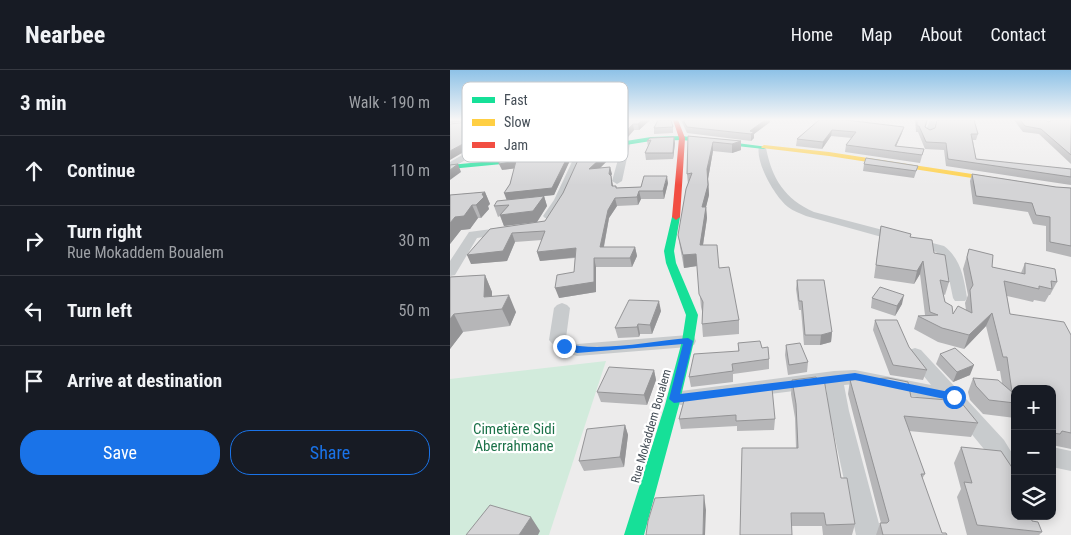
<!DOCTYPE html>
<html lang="en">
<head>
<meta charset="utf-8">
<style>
  :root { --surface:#171b24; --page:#242831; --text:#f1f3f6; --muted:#9ea1a6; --line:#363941; --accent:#1a73e8 }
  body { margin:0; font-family:"Roboto Condensed",sans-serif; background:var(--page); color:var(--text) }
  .controls { position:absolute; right:15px; bottom:15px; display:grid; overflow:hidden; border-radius:10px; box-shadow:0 2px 12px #0003 }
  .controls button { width:45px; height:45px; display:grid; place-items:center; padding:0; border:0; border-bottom:1px solid var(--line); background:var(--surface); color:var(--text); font:25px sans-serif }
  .stop { position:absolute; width:15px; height:15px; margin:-11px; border:4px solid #1a73e8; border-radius:50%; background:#fff }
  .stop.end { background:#1a73e8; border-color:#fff; box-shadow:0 1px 5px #0008 }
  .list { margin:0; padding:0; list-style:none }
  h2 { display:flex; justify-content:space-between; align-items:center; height:65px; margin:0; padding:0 20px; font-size:21px }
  h2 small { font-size:16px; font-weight:400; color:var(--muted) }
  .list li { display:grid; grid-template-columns:32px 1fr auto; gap:15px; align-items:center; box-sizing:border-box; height:70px; padding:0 20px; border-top:1px solid var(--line) }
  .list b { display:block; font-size:19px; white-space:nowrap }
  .list p { margin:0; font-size:16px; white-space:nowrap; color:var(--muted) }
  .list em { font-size:16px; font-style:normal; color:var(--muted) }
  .actions { display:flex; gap:10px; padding:15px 20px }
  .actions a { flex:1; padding:11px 0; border:1px solid var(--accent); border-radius:20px; text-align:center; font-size:18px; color:var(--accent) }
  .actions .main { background:var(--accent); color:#fff }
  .icon { flex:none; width:28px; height:28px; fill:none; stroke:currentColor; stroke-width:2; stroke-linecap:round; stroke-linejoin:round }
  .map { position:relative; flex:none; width:621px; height:465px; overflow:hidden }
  header { display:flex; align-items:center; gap:30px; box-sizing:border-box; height:70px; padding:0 25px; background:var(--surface); border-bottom:1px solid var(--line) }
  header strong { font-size:24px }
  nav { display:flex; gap:28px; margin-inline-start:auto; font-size:18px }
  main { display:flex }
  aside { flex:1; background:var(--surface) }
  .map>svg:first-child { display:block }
  .green { fill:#d2ebdc }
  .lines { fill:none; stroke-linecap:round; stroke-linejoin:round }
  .street { fill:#c8cbcd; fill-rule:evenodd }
  .fast { fill:#16e098; fill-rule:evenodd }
  .slow { fill:#ffcf43; fill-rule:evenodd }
  .jam { fill:#f24e42; fill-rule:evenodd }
  .wall { fill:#b6b6b8 }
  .shaded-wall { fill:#949496 }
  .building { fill:#d4d4d6; stroke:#949496 }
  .route { fill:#1a73e8 }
  .labels { text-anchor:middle; stroke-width:4.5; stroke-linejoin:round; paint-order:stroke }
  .street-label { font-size:12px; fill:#454e57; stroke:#fff }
  .near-park-label { font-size:15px; fill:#1c7249; stroke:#fff }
  .key { fill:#fff; stroke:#c7cacd; stroke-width:1 }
  .key-label { font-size:14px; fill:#454e57 }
</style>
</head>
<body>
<header>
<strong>Nearbee</strong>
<nav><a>Home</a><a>Map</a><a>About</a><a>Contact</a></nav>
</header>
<main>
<aside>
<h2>3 min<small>Walk · 190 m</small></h2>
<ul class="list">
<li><svg class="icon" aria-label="ahead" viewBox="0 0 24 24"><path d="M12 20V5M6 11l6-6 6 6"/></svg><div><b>Continue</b></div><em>110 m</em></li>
<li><svg class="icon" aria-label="right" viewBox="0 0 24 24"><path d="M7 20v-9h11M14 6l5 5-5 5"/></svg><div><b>Turn right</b><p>Rue Mokaddem Boualem</p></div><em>30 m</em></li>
<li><svg class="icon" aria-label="left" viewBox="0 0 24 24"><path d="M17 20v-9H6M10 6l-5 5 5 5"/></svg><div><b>Turn left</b></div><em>50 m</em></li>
<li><svg class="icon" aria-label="arrive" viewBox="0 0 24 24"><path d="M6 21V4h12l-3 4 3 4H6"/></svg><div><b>Arrive at destination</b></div></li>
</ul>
<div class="actions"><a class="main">Save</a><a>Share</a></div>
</aside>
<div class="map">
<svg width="621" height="465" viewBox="0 0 621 465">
  <rect width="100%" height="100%" fill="#edecec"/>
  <path class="green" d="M156,291L99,465H0V309Z"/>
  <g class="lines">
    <path class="street" d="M51,50H59L51,57L59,59L58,65L0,99V92L52,62L42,57Z
      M151,50H158L150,61L161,65L149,81H146L142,79L152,66L142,62Z
      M480,50H486L483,63L479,65L475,63Z
      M173,72L180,74L172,111L167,114L162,111Z
      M309,76L316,78C322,109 335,129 364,142L494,176C511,189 514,208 517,228L515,231H505L503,228L496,194L486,182L356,146C350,143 343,141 338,137C325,127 305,92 309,76Z
      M128,79L135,81L114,130L103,148H95L93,146L104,130Z
      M57,157L63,161L61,163L27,168L5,205L0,206V191L19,162Z
      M112,233L117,235L120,238L116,268L127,274L238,265L244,267L246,271L244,275L238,277L127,286L108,280L99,270L104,238L107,235Z
      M465,278L471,280L554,370L565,388V420L557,416L538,384L496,333L405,314L394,315L399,341L432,465H406L379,341L376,317L231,335L224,333L221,328L224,323L231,321L384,301L405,300L481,315L456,284L459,280Z
      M602,377L621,381V401L602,397Z"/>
    <path class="fast" d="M232,66L317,77L314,79L232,70L201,71L62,93L0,99V95L62,89L201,67Z
      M226,144L230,147L224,181L226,193L248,245L244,271L229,335L194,465H174L215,335L232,271L236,245L216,193L214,181L222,147Z"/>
    <path class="slow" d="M314,75L379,82L548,108L552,110L548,112L379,86L312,78L311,77Z"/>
    <path class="jam" d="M223,50H228L235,68L230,147L226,150L222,147L229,68Z"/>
  </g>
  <path class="wall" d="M53,50H112L95,62L101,63L117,50H149L143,58L148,60L149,67L144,73L51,87L49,80L38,88L20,90L17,82L57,60V57L55,56Z
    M154,50H200L189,60H184L177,68L159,71V63L153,60L152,54Z
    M231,50H320V52L304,64V68L301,71L237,63Z
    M369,50H400V51L452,63L446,76L474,79L470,93L395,82L396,75L402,68L381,66L372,79L346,76L347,69Z
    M465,50H478L475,58L480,60L528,64L526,70H523L526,89L621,99V115L496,96L494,80L475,79L468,62H466Z
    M564,50H596L598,52L600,51L599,50H621V94L589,64L573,62Z
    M223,57V63L204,64V58Z
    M238,66L291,71V80L282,83L263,81L258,109L259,125L256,137L257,148L253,175L269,197L289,250V264L253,267L252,254V241L251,237L247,196L234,198L230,177L228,165L238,114L237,104Z
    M224,67L225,73L223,89L196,90L195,83L198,77L197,71Z
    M167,79L163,83V85L150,98L160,97L163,116L167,118L191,117L218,113L214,129H191L188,135L167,136L159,148L154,177H185L187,186L182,197H146V222L109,228L124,202L125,188L90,191L87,182L92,170L65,172L57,191L21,194L40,159L95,151Z
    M121,80L122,86L104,125L94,126L97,136L87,152L54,156L50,146L48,147L44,136L57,130L64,98L52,100Z
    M414,94L468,96L464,108L413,101Z
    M522,104L606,117L621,118V187L596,181V156L583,154L578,142L523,134L520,111Z
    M35,122L40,134L38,136L39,139L31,148H28L20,159L11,160L0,174V125Z
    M431,156L460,167L484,183L499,212L495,225L493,224L495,232L503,244L516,240L515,233L518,225L513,199L519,179L542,197L571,203L575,193L607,212L600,225H599L595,232L584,230L583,232L557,226L560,244L621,265V379L602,375V319H565V348L533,344L520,330L518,322L523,308L552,313L550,301H547L536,256L514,279L488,272L464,259L468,246L475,245L470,204L464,214L424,208Z
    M35,205L42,222V227L66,242L60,256L13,262L0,279V207Z
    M347,210L382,262L381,272L370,275H354L351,240H349L346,219Z
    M422,228L452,234L445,246L421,238Z
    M211,241L202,264H190L189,267L168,268L165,258Z
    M425,250L459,277L477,300L473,310L440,305L423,260Z
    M288,273L312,278L319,289V299L283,304V312L241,317L239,307L288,281Z
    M336,275L358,292L357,302L338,305L335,285Z
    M490,284L520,305L503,312L486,294Z
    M204,300L206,310L197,335L151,332L147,322Z
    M342,310L391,408L405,454L402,465H373L372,456H342L290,465L346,378L345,348L341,324Z
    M400,310L461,327L528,353L521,367L459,361L475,404L472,409L492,463L497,465H426L430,453H431L398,324Z
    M235,327L325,349L324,360L287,361V356L231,359L229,349Z
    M175,355L178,365L174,397L134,401L129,391Z
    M511,377L582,451L592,462L589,465H517L507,427L511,419L504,393Z"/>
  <path class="shaded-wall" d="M0,50H17L15,51L0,53Z
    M38,50H48L40,57Z
    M102,50H112L95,62L93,63V56Z
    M143,50H149L140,61L139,55Z
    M192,50H200L189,60L188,54Z
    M315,50H320V52L304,64V68L301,71V64L300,61Z
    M183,54L184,60L177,68L159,71L158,64Z
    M46,56L48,62L0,90V81Z
    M454,57L452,63L443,83L445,76Z
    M148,60L149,67L144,73L51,87L49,80L38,88L20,90L17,82L48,72Z
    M382,60L381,66L372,79L373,72Z
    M224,67L225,73L223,89V83Z
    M291,71V80L282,83V74Z
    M263,72V81L258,109L259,125L256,137L257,148L251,188L250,175L252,137L257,99Z
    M165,73L167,79L163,83V85L141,107L139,99Z
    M121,80L122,86L104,125L94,126L97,136L87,152L54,156L50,145L83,141L57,131L54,123Z
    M66,91L68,98L52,100L49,94Z
    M8,94L11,102L0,110V100Z
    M160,97L162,104L161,106L164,124L159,104Z
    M217,106L218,113L214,129L213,121Z
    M189,121L191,129L188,135L187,127Z
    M35,122L40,134L38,136L39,139L31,148L26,135L32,124Z
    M165,128L167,136L159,148L152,186L150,177L158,140Z
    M22,135L28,148L20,159L11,160L0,174V153L5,147Z
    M62,163L65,172L57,191L21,194L17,185Z
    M185,177L187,186L182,197L180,188Z
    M126,178L128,187L90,191L87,182Z
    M246,184L247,196L234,198L233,185Z
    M144,188L146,197V222L109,228L105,218Z
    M473,191L470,204L464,214L467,201Z
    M35,205L42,222V240L34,227Z
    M59,225L66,242L60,256L52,239Z
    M454,225L452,234L445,246L447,236Z
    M209,231L211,241L202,264L200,255Z
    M542,243L536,256L514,279L519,265Z
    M4,244L13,262L0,279V249Z
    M188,254L190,264L189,267L187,257Z
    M382,262L381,272L370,275L371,265Z
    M524,295L520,305L503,312L507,302Z
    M204,300L206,310L197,335L194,325Z
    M175,355L178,365L174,397L170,387Z
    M254,425L256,440L255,465H253Z
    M81,447L90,461L88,465H69Z"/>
  <path class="building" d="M20,50H38L46,56L0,81V54L18,52Z
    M154,50H192L188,54H183L176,61L158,64L162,58L152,54Z
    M208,50H221L223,57L204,58Z
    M233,50H315L300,61L304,62L301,64L237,57Z
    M369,50H396L454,57L445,76L474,79L472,85L396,75L406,62L382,60L373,72L347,69Z
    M467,50H477L475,57L480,60L485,58L487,50H524L528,64H521L526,89L621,99V107L498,89L496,73L476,72L469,56H467Z
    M570,50H596L598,52L603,50H621V85L591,59L575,56Z
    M238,66L291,71L282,74L263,72L257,99L258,115L252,137H256L250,175H267L269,198L279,197L289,250L252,254L253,232L249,224L246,184L233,185L228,165L236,119L242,103L237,104Z
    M224,67L223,83H195L201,70L197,71L200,68Z
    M165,73L160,78H162L139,99L160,97L159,104L161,106L162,116H166V118L191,117L194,106H217L213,121H189L187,127L165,128L158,140L150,177H185L180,188H144V212L105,218L107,205L124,202L126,178L87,182L95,161L62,163L53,181L17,185L40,159L95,151L113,123L134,77Z
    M121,80L102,118L54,123L60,114L66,91L49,94V91Z
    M416,88L468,96L466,101L414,94Z
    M8,94L0,100V95Z
    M522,104L606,117L621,118V176L600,172V147L586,145L582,133L526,126Z
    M35,122L32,124L34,127L26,135H22L14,146L5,147L0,153V125Z
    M94,126L83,141L50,145L59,135L44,136L47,131Z
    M431,156L461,164L460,167L482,170L484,183L495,185L499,212L490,210L495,232L502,236L503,244L508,236L522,243L520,220L523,215L517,187L519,179L543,185L542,197L575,204V193L605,199L607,212L601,211L602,219L589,216V219L554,211L560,244L614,252L621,265V363L612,361L610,364L602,363V319H565V333L539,330L526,316L523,308L548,310L562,322L557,287H553L542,243L519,265L492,258L468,246L488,245L480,242L473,191L467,201L426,195Z
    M35,205L34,227L59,225L52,239L4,244L0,249V207Z
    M347,210H374L382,262L371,265H355L352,231H349Z
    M430,217L454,225L447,236L422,228Z
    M179,230L209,231L200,255L188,254L187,257L165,258Z
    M425,250H447L459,277L477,300L443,295Z
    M310,271L312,278L318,277L319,289L282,294L283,301L239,307L244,284L289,281L288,273Z
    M350,273L358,292L339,295L336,275Z
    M505,278L524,295L507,302L490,284Z
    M159,297L204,300L194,325L147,322Z
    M366,307L367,309H374L391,408H397L405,454L376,455L374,443H341L342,465H290L292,378H348L346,334L342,310Z
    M438,308L458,312L461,327L510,331L528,353L454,346L475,404H471L492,463H496L497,465H433L430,453H437L439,451L400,310Z
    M322,318L325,349L286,351V345L229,349L235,327Z
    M175,355L170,387L129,391L137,359Z
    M511,377L551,381L565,402V446H581L582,451L588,452L592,462L527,455L514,412L522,413Z
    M254,425L253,465H196L198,451L205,428Z
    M40,435L81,447L69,465H16Z"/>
  <linearGradient id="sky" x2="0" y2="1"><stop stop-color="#8ec2e7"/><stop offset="0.43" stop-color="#f7f6f6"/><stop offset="1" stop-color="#f7f6f6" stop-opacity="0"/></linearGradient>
  <rect width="621" height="115" fill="url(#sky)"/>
  <path class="route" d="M238,268L243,271L230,324L405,303L504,323L509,327L504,331L405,310L224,333L219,329L233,274L127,283L110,276L114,273C148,283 202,271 238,268Z"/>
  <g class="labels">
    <g class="street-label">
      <text transform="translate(201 356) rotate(-74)" y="4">Rue Mokaddem Boualem</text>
    </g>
    <g class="near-park-label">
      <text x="64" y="364">Cimetière Sidi<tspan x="64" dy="17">Aberrahmane</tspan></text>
    </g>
  </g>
  <rect x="12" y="12" width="166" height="80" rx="8" class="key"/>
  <rect x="22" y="27" width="23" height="6" fill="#16e098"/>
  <rect x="22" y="49" width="23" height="7" fill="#ffcf43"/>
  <rect x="22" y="72" width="23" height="6" fill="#f24e42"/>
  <g class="key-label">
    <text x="54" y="35">Fast</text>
    <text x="54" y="57">Slow</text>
    <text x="54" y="80">Jam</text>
  </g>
</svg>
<div class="controls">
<button>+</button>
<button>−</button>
<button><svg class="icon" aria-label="layers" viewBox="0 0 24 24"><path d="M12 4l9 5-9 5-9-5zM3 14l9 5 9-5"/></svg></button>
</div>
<div class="stop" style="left:504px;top:327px"></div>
<div class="stop end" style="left:114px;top:276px"></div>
</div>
</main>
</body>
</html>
